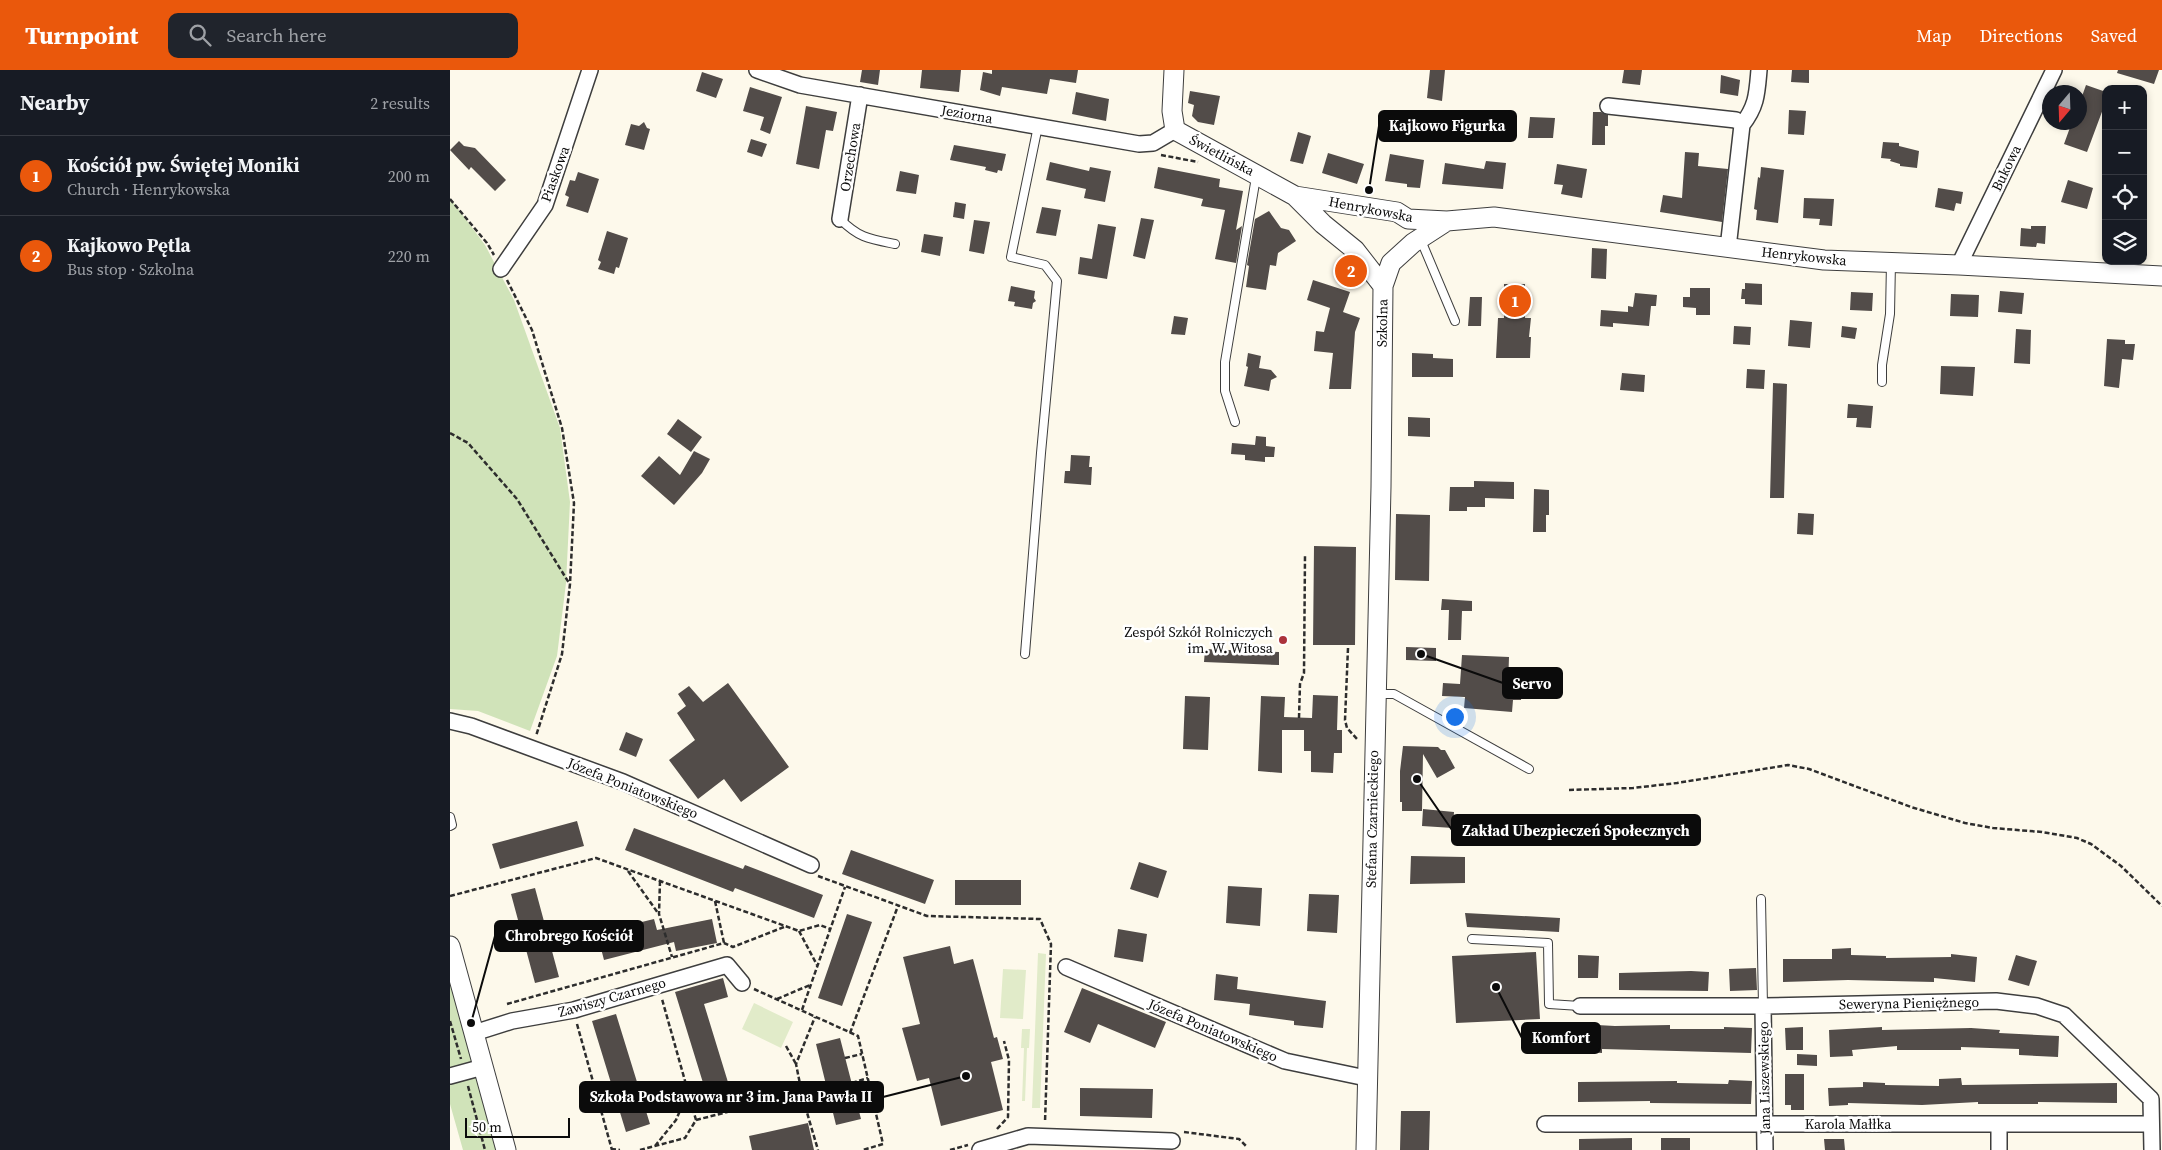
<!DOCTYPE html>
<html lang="en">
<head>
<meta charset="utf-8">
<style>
  :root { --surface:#171b24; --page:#20242c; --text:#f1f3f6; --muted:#9ea1a6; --line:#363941; --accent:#ea580c }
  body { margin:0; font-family:"Source Serif 4",serif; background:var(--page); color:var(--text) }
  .controls { position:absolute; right:15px; top:15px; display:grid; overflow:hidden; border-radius:10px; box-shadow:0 2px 8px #0003 }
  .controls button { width:45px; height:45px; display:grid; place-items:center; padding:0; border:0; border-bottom:1px solid var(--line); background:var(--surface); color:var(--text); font:25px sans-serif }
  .compass { position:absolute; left:1592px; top:15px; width:45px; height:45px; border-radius:50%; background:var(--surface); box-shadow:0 2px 8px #0003; rotate:199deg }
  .scale { position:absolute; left:15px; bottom:12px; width:105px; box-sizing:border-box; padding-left:5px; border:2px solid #0b0b0b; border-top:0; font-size:14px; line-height:18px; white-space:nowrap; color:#0b0b0b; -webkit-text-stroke:4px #fff; paint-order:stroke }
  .you { position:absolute; left:1004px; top:646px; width:18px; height:18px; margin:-12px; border:4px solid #fff; border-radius:50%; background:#1a73e8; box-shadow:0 0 0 8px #1a73e833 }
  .badge { display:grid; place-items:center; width:32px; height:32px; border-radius:50%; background:var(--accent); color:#fff; font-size:16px; font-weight:700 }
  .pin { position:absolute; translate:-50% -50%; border:2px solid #fff; box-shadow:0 1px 5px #0006 }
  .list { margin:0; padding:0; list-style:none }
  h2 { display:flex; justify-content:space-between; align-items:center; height:65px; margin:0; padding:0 20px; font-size:21px }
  h2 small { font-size:16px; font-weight:400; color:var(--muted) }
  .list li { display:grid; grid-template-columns:32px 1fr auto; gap:15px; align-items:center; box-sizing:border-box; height:80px; padding:0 20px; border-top:1px solid var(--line) }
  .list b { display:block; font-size:19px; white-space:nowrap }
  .list p { margin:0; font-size:16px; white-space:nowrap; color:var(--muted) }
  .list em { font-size:16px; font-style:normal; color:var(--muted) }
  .icon { flex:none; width:28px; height:28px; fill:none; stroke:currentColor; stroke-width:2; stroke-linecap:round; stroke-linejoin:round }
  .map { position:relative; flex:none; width:1712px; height:1080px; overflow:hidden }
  header { display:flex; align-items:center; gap:30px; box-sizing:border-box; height:70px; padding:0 25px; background:var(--accent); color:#fff }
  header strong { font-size:24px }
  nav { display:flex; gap:28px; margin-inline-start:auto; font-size:18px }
  .search { width:350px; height:45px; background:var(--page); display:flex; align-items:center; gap:12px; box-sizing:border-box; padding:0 18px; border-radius:10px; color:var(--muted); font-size:19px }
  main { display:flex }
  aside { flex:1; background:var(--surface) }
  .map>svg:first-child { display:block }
  .green { fill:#d0e3b9 }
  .pitch { fill:#e1ebc9 }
  .building { fill:#524c49 }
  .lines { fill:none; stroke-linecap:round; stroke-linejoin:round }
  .service-casing { stroke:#3e3e3e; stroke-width:10 }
  .minor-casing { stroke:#3e3e3e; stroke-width:18 }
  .tertiary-casing { stroke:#3e3e3e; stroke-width:21 }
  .path { stroke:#2d2d2d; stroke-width:2.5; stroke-dasharray:5 2.5; stroke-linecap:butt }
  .service { stroke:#fff; stroke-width:8 }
  .minor { stroke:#fff; stroke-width:15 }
  .tertiary { stroke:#fff; stroke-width:19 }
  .poi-dot { fill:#ab333c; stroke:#fff; stroke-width:2 }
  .labels { text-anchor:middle; stroke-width:5; stroke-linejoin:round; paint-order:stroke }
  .street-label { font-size:14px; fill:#0b0b0b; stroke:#fff }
  .poi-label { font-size:14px; fill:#0b0b0b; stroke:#fff; text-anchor:end }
  .leader { fill:none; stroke:#0b0b0b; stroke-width:2 }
  .callout-dot { fill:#0b0b0b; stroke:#fff; stroke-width:2 }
  .callout { fill:#0b0b0b; stroke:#0b0b0b; stroke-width:2 }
  .callout-label { font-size:15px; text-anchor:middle; font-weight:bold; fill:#fff }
</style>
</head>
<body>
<header>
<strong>Turnpoint</strong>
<div class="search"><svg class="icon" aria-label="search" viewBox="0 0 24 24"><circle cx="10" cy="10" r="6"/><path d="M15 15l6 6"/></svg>Search here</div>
<nav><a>Map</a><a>Directions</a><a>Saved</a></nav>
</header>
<main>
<aside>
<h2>Nearby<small>2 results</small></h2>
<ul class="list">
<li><span class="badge">1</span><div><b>Kościół pw. Świętej Moniki</b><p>Church · Henrykowska</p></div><em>200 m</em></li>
<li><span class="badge">2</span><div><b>Kajkowo Pętla</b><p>Bus stop · Szkolna</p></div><em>220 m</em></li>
</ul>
</aside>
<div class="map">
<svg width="1712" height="1080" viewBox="0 0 1712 1080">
  <rect width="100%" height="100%" fill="#fdf9eb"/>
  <path class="green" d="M0,128L35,175L64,230L110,358L120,432L116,513L107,586L80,661L28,641L0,639Z
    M0,898L52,1080H13L0,1034Z"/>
  <path class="pitch" d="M588,883L596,884L590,1038H582Z
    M553,899L576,900L573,949L550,948Z
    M304,933L343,952L331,978L292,959Z
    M572,959H580L579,978H577L575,1031H572L574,978H571Z"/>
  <path class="building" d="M412,0H430L428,15L410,12Z
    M472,0H511L509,22L470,18Z
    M542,0H628L626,13L600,9L597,24L552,17L550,26L530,20L533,2L542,4Z
    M980,0H995L992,31L977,28Z
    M1174,0H1192L1190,15L1172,13Z
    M1342,0H1359V13L1341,12Z
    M1668,0H1709L1704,14L1667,3Z
    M252,2L273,9L266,28L246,21Z
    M1271,5L1290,10L1288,26L1270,23Z
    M1636,15L1656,22V31L1637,82L1614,74L1622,52H1630V32Z
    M300,17L332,27L320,64L310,60L314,47L293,41Z
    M740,21L770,26L764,55L748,52L742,46L744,35L738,33Z
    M626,22L659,29L656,51L622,44Z
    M356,36L387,42L383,61L376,60L369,99L346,94Z
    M1339,40L1356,41L1354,65L1338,64Z
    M1143,42H1151L1158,45V56H1155V75H1142Z
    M1080,47L1105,48L1103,68H1078Z
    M194,52L197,58L200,59L194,80L175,75L181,54L189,56Z
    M848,62L861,66L853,94L840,91Z
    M301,69L317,74L312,87L297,82Z
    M9,71L14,76L25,78L56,110L45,121L21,97L19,100L0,80Z
    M1433,72L1449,73V76L1469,81L1467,98L1450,96V94L1440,91L1441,89L1431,88Z
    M504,75L556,84L552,101L548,100L547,103L535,100L536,97L500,90Z
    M1235,82L1249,83L1248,96L1278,99L1272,152L1210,142L1213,125L1232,128Z
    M878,83L914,94L907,114L872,103Z
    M940,84L974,90L970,118L957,117V114L935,111Z
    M1036,91L1056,93L1053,119L992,114L995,93L1034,99Z
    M600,92L639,101L640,97L661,101L655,132L634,128L636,119L596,110Z
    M1107,94L1137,99L1132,128L1111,124L1113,115L1104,114Z
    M708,97L770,109L769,117L793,121L786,160L792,156L786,193L765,189L775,140L751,136L753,129L704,118Z
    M1311,97L1334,100L1328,153L1306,150L1307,140L1304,139L1308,107L1310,108Z
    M450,101L469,105L466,124L446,121Z
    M128,102L149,109L138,143L116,136L119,127L115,125L120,110L125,111Z
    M1618,110L1643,118L1637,139L1611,132Z
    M1488,118L1513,122L1511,134L1506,133L1504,141L1485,137Z
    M1354,128L1384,129L1382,156L1369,155L1370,149L1353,148Z
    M505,132L516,134L514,149L503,147Z
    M592,137L611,140L606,166L586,163Z
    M819,141L831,158L839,160L846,171L828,183L826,196L820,195L816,220L796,217L799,196L797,195L805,149Z
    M691,148L704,150L695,189L683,186Z
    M524,150L540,152L534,184L519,181Z
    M648,154L666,157L657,209L628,204L630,187L642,189Z
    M1581,156H1596L1595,174L1587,173L1586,177L1570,176L1571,158L1581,159Z
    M157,161L178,168L169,198L166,197L164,204L148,199L151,192L148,190Z
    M474,164L493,167L490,186L471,182Z
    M1142,178L1157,179L1156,209L1141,208Z
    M863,210L900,222L893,242L910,248L905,262L901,319H879L883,283L864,281L866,261L874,262L880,238L857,230Z
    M1295,213L1312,214V235L1295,234V229H1291L1292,219H1295Z
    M1054,214H1075V248H1081L1079,267H1081L1080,288H1046L1048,248H1054Z
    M561,216L585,221L584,228L586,231L583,233L582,239L564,236L565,232L558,231Z
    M1240,218H1260V245H1246V238L1233,237V227H1240Z
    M1550,221L1574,223L1572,244L1548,242Z
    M1401,222L1423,223L1422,241L1400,240Z
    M1185,223L1207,225L1206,236H1201L1199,256L1163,253V257L1150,256L1151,240L1178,242V236L1183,237Z
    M1501,224L1529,225L1528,247L1500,246Z
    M1020,227H1032L1031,256H1018Z
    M724,246L738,248L735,265L721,264Z
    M1340,250L1362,252L1360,278L1338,276Z
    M1284,256L1301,257L1300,275L1283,274Z
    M1392,256L1407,258L1405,269L1391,267Z
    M1566,259L1581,260L1580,294L1564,293Z
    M1657,269L1675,270V274H1685L1683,290L1672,289L1669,318L1654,316Z
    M798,283L811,286L809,298L821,300L827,307L821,310L819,321L794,316L798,297L796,296Z
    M962,283L983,284V288L1003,289V307H962Z
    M1491,296L1525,297L1523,326L1490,324Z
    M1297,299L1315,300L1314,319L1296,318Z
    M1172,303L1195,305L1194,322L1170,320Z
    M1323,313L1337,314L1334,428H1320Z
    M1398,334L1423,336L1421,358L1406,357L1407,348H1397Z
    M958,347L980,348V367L958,366Z
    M228,349L252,367L241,382L217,364Z
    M806,366L816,367V376L825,377L824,387H815V392L795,390V385L781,384L782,373L805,375Z
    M244,381L260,389L252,403L224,435L191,406L209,386L230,405Z
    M621,385L640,386L639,397H642L641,415L614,413L615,401H620Z
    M1024,411L1064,412V429L1035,428V437H1017V441H999L1000,417H1024Z
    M1084,419L1099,420V445H1096V462H1083Z
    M1348,443L1364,444L1363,465L1347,464Z
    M946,444L980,445L979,511L945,510Z
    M864,476L906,477L905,575H863Z
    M992,529L1022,531V541H1012L1011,570H998L999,540H991Z
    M956,577L986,578V591L956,590Z
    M755,579L829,582V595L754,592Z
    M1012,585L1059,587L1058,617L1072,618L1071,630H1063L1062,642L1014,638L1015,627L992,626L993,613L1010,614Z
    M278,613L339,697L291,732L274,709L248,729L219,690L245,670L227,643L236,636L228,624L239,616L253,632Z
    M863,625L888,626L887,660H892V683H884L883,703L861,702V681H854V660H832V703L808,701L811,626L835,627L834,647L862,648Z
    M735,626L760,627L758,680L733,679Z
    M176,662L193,669L186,687L169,680Z
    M953,676L988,677L991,680H995L1005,698L987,708L973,684L972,741H952V732H950V701Z
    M973,739L1004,742L1003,758L972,756Z
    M127,751L134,776L50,799L42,774Z
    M184,758L293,799L295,795L373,825L364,848L285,818L283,822L175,780Z
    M401,780L484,810L475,834L392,804Z
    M961,786L1015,787V813L960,814Z
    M689,792L717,801L708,828L680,819Z
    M505,810H571V835H505Z
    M778,816L812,818L810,856L776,853Z
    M85,818L109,907L85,913L61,824Z
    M859,824L889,825L887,863L857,861Z
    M1015,843L1110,848L1109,862L1017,857Z
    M397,844L422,852L392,936L368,928Z
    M204,849L207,860L262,849L267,873L226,881L224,872L154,890L147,863Z
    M668,859L697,864L693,892L664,887Z
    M500,876L504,894L523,889L544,968L547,967L553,989L541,992L553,1040L491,1056L479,1008L467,1011L452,958L470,954L453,887Z
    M1401,878V885L1436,886V888L1501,887V884L1527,887L1525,912L1484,908V912L1398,910L1333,912V889H1382V879Z
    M1086,882L1090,949L1006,953L1002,886Z
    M1128,885L1149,886L1148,908H1128Z
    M1566,885L1587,891L1579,916L1558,910Z
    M1306,898L1307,920L1280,921L1279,899Z
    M1241,901L1259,902L1258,921L1169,920V903Z
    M766,904L788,907L787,919L876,931L873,958L844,955V951L799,945L800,934L764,930Z
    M273,908L278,927L254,934L281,1022L258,1029L225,922Z
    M632,918L716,952L705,978L648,954L640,973L614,962Z
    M166,944L200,1054L176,1062L142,951Z
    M1129,954L1165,956L1220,955V959H1274V957L1302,958L1301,983L1152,979V983L1127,981Z
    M1353,957V980H1336L1335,958Z
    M1432,957V960L1521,958L1550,960L1549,963L1609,966L1608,987L1569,985V979L1511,977V980H1447V976L1402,980L1403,986L1380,987L1379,960Z
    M390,968L411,1049L386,1055L366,974Z
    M1347,984L1367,985V996L1347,995Z
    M1335,1004H1354V1040H1341V1035H1335Z
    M1511,1008L1512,1015L1667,1013V1033L1588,1032V1034H1528V1032L1472,1035L1398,1033V1035L1379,1036L1378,1018L1413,1017V1012L1435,1013V1015L1489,1016V1009Z
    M1279,1010L1302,1011L1301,1034L1200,1033V1031L1128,1032V1012L1227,1011V1013L1278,1014Z
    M630,1018L703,1019L702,1048L630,1046Z
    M951,1041H980L979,1080H950Z
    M358,1053L364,1080H302L299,1066Z
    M1182,1068V1080H1129V1069Z
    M1211,1068H1240V1080H1211Z
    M1374,1069H1394L1395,1080H1375Z"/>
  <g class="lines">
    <defs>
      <path id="service" d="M390,149C409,168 419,169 445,174
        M970,168L1005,251
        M1432,312V295L1440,244L1441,192
        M785,352L775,321V292L805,113L808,107
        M575,584L591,383L607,211L595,195L561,187L588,56
        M926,624H944L1079,699
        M0,747L2,755L0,756
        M1311,829L1313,936
        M1022,869L1098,873L1099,934L1130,936"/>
      <path id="minor" d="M307,0L350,15L689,74L703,73L725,60
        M1158,36L1286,50L1292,55
        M390,149L410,25
        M1278,178L1292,55C1307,36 1307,23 1309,0
        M1509,195L1604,0
        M51,199L95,135L140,0
        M0,651L21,656L173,712L361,795
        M616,897L835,991L916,1008
        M1130,936H1313L1546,931L1587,936L1614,945L1701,1029L1702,1080
        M1313,936L1315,1080
        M24,963L62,951L124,940L277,895L292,913
        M0,1006L33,997
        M1095,1054H1701
        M530,1080L578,1066L722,1071
        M1549,1080V1054"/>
      <path id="tertiary" d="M724,0L722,41L725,60L845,126L873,154L905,180L933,216L931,417L916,1080
        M845,126L947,142L958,149L997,151L1044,147L1374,190L1509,195L1712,206
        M933,216L941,193L963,173L997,151
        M0,876L56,1080"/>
    </defs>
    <use href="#service" class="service-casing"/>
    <use href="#minor" class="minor-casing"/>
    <use href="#tertiary" class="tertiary-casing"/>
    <path class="path" d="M711,85L748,92
      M0,129L37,173L44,185
      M57,210L82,260L112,358L124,433L120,514L112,584L86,666
      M0,363L18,373L67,429L119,513
      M898,578L895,650L897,658L908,670
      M849,648L850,614L854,603L855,486
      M1119,720L1183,718L1227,713L1338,695L1359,699L1461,737L1515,753L1543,758L1592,762L1627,768L1641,774L1671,796L1712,836
      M178,801L208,843
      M368,806L477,846L590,849L601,874L595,1052
      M210,811L209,844L222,887
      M0,826L146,788L349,861L370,855L380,859
      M265,831L274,873
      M349,861L367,895
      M304,919L408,966L433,1074L413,1080
      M327,929L360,915
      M57,934L274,873L283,877L334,857
      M352,940L395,817
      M0,951L11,989
      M127,954L162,1080
      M400,963L448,836
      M336,976L346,994
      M395,988L412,984
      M402,1013L418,1008
      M18,1016L35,1080
      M353,1029L368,1080
      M408,1040L424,1036
      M246,1050L309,1034L319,1036L353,1029L346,994L365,947
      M547,1059L558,1047L559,990L554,971
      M734,1062L789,1069L796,1076
      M205,1076L226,1050L237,1024
      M161,1079L170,1080
      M190,1080L235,1068L246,1050L212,929
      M500,1080L518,1075"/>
    <use href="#service" class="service"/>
    <use href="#minor" class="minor"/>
    <use href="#tertiary" class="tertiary"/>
  </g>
  <circle class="poi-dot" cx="833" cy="570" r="5"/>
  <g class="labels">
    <g class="street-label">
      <text transform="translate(517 44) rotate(10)" y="5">Jeziorna</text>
      <text transform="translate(772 85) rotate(28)" y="5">Świetlińska</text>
      <text transform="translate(400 87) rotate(-81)" y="5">Orzechowa</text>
      <text transform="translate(1556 98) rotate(-64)" y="5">Bukowa</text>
      <text transform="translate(105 104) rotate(-70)" y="5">Piaskowa</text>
      <text transform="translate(921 139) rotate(11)" y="5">Henrykowska</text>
      <text transform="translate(1354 186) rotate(6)" y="5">Henrykowska</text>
      <text transform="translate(932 253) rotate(-89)" y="5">Szkolna</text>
      <text transform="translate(183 718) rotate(22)" y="5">Józefa Poniatowskiego</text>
      <text transform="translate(922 749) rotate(-89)" y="5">Stefana Czarnieckiego</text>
      <text transform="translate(162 927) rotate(-16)" y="5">Zawiszy Czarnego</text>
      <text transform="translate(1459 933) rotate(-1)" y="5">Seweryna Pieniężnego</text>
      <text transform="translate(763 960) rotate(23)" y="5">Józefa Poniatowskiego</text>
      <text transform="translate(1314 1008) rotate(-91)" y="5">Jana Liszewskiego</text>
      <text x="1398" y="1059">Karola Małłka</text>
    </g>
    <g class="poi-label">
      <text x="823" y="567">Zespół Szkół Rolniczych<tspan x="823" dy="16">im. W. Witosa</tspan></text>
    </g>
  </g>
  <path class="leader" d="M919 120L929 56M971 584L1053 613M967 709L1002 760M21 953L45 866M1046 917L1072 968M516 1006L433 1027"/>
  <g class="callout-dot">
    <circle cx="919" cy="120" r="5"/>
    <circle cx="971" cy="584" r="5"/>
    <circle cx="967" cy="709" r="5"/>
    <circle cx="21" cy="953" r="5"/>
    <circle cx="1046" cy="917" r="5"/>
    <circle cx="516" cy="1006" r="5"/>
  </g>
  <g class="callout">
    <rect x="929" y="41" width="137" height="30" rx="5"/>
    <rect x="1053" y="598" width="59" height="30" rx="5"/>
    <rect x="1002" y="745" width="248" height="30" rx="5"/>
    <rect x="45" y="851" width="148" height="30" rx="5"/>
    <rect x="1072" y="953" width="78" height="30" rx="5"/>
    <rect x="130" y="1012" width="303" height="30" rx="5"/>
  </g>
  <g class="callout-label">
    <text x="997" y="61">Kajkowo Figurka</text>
    <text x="1082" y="619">Servo</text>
    <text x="1126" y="766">Zakład Ubezpieczeń Społecznych</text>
    <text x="119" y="871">Chrobrego Kościół</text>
    <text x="1111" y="973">Komfort</text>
    <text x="281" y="1032">Szkoła Podstawowa nr 3 im. Jana Pawła II</text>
  </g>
</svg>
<div class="controls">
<button>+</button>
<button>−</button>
<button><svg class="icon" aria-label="locate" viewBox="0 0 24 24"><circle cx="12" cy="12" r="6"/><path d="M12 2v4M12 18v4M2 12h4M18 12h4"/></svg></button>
<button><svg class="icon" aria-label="layers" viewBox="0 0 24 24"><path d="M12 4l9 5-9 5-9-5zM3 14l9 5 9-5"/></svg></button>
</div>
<svg class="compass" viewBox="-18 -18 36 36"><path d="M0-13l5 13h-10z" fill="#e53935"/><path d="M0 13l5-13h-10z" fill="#9ea1a6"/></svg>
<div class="scale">50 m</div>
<div class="you"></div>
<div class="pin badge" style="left:1065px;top:231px">1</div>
<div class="pin badge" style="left:901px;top:201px">2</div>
</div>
</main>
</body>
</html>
